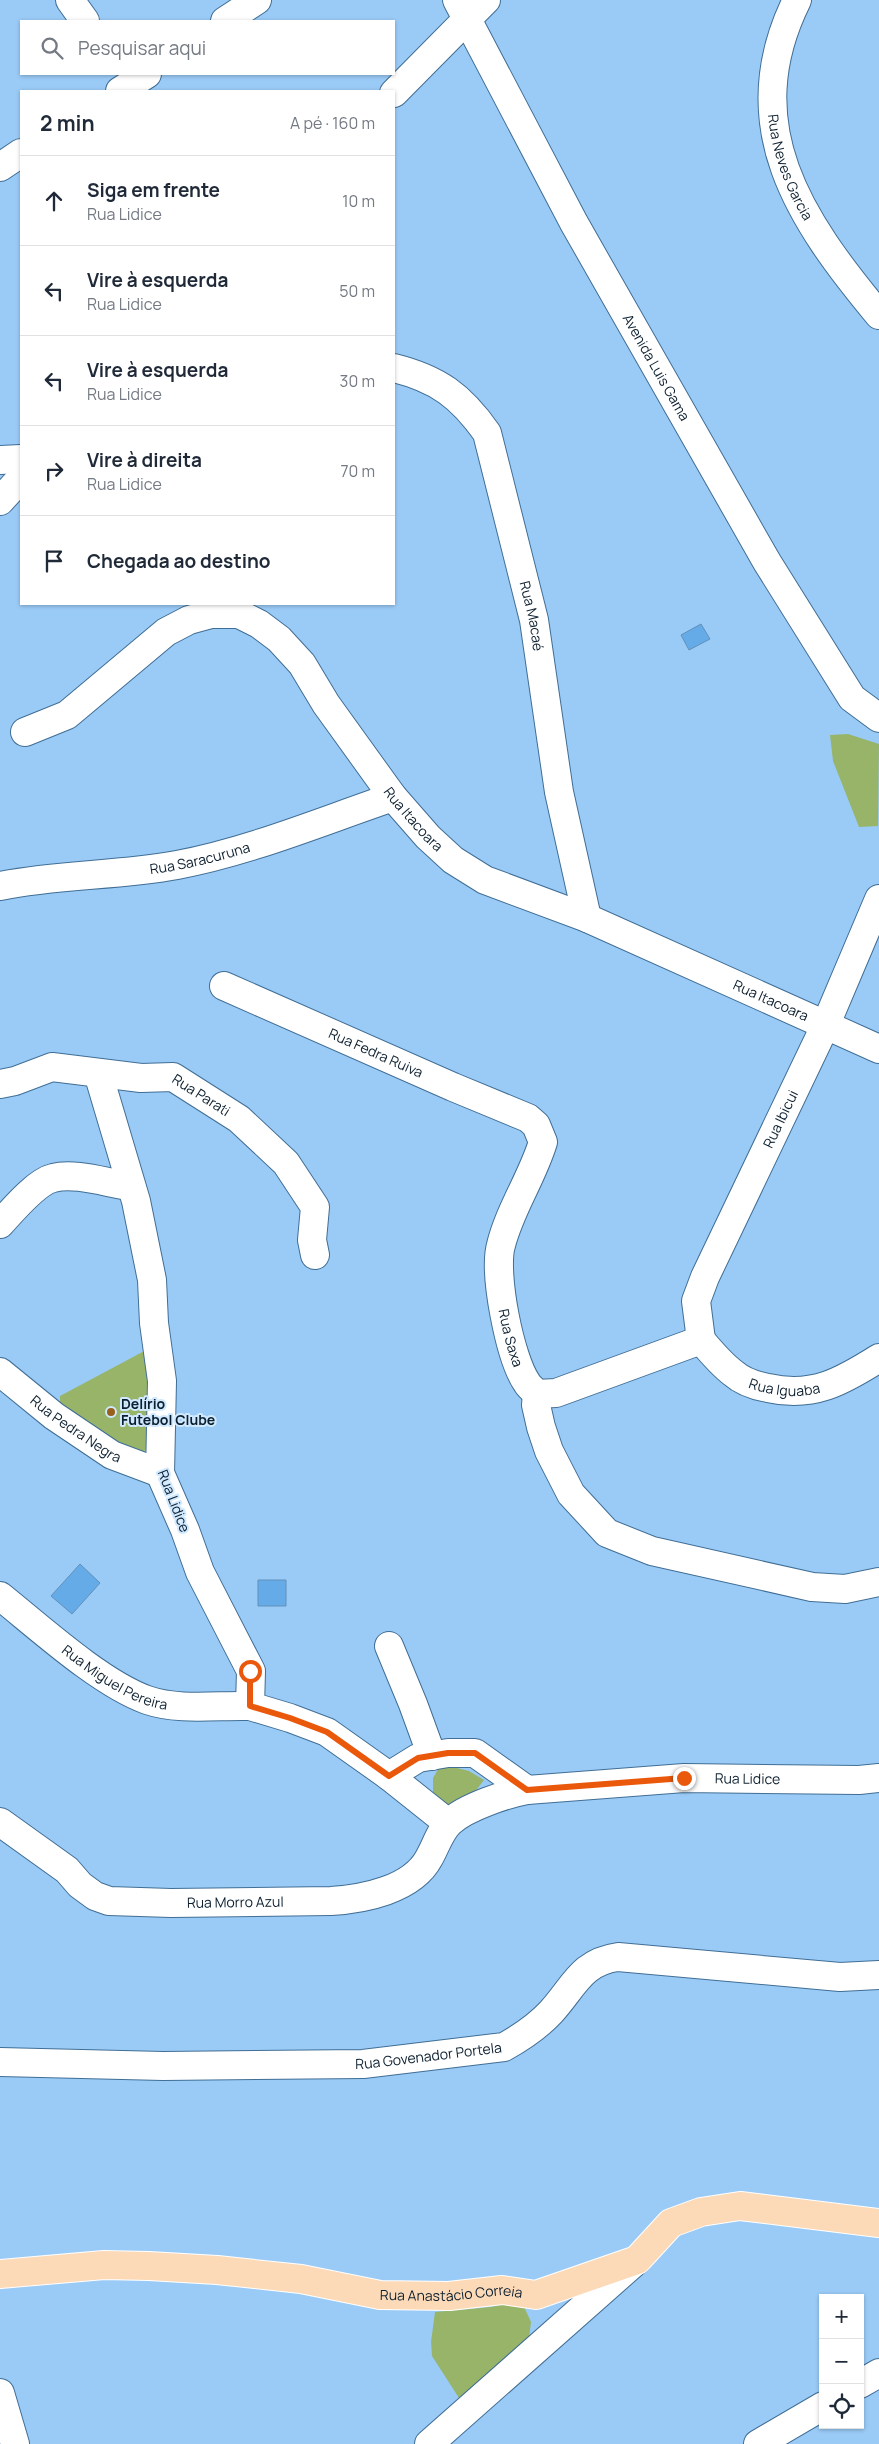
<!DOCTYPE html>
<html lang="pt">
<head>
<meta charset="utf-8">
<style>
  :root { --surface:#fff; --page:#f2f2f3; --text:#1f2937; --muted:#747a83; --line:#e0e1e3 }
  body { margin:0; font-family:Manrope,sans-serif; background:var(--page); color:var(--text) }
  .controls { position:absolute; right:15px; bottom:15px; display:grid; overflow:hidden; border-radius:0px; box-shadow:0 1px 4px #0004 }
  .controls button { width:45px; height:45px; display:grid; place-items:center; padding:0; border:0; border-bottom:1px solid var(--line); background:var(--surface); color:var(--text); font:25px sans-serif }
  .stop { position:absolute; width:15px; height:15px; margin:-11px; border:4px solid #ea580c; border-radius:50%; background:#fff }
  .stop.end { background:#ea580c; border-color:#fff; box-shadow:0 1px 5px #0008 }
  .list { margin:0; padding:0; list-style:none }
  h2 { display:flex; justify-content:space-between; align-items:center; height:65px; margin:0; padding:0 20px; font-size:21px }
  h2 small { font-size:16px; font-weight:400; color:var(--muted) }
  .list li { display:grid; grid-template-columns:32px 1fr auto; gap:15px; align-items:center; box-sizing:border-box; height:90px; padding:0 20px; border-top:1px solid var(--line) }
  .list b { display:block; font-size:19px; white-space:nowrap }
  .list p { margin:0; font-size:16px; white-space:nowrap; color:var(--muted) }
  .list em { font-size:16px; font-style:normal; color:var(--muted) }
  .icon { flex:none; width:28px; height:28px; fill:none; stroke:currentColor; stroke-width:2; stroke-linecap:round; stroke-linejoin:round }
  .map { position:relative; flex:none; width:879px; height:2444px; overflow:hidden }
  .search { position:absolute; background:var(--surface); box-shadow:0 1px 4px #0004; left:20px; top:20px; width:375px; height:55px; display:flex; align-items:center; gap:12px; box-sizing:border-box; padding:0 18px; border-radius:0px; color:var(--muted); font-size:19px }
  .panel { position:absolute; background:var(--surface); box-shadow:0 1px 4px #0004; left:20px; top:90px; width:375px; height:515px; border-radius:0px }
  .map>svg:first-child { display:block }
  .green { fill:#97b469 }
  .building { fill:#64abe8; stroke:#6290b9 }
  .lines { fill:none; stroke-linecap:round; stroke-linejoin:round }
  .minor-casing { stroke:#406e95; stroke-width:30 }
  .major-casing { stroke:#fff; stroke-width:30 }
  .minor { stroke:#fff; stroke-width:28 }
  .major { stroke:#fcdab8; stroke-width:28 }
  .route { stroke:#ea580c; stroke-width:6 }
  .poi-dot { fill:#98601b; stroke:#d0e9ff; stroke-width:2 }
  .labels { text-anchor:middle; stroke-width:4; stroke-linejoin:round; paint-order:stroke }
  .street-label { font-size:14px; fill:#0c1f2f; stroke:#d0e9ff }
  .poi-label { font-size:14px; font-weight:bold; fill:#0c1f2f; stroke:#d0e9ff; text-anchor:start }
</style>
</head>
<body>
<div class="map">
<svg width="879" height="2444" viewBox="0 0 879 2444">
  <rect width="100%" height="100%" fill="#9acbf6"/>
  <path class="green" d="M848,734L879,744L878,826L859,827L833,761L830,735Z
    M148,1349L153,1439L143,1453L104,1435L60,1408V1396Z
    M441,1764L469,1771L484,1780L471,1797L448,1806L433,1798V1778Z
    M521,2300L531,2322L529,2338L459,2398L432,2356L431,2342L435,2312L491,2307Z"/>
  <path class="building" d="M701,624L710,639L689,650L681,635Z
    M80,1564L100,1583L72,1614L51,1596Z
    M258,1580H286V1606H258Z"/>
  <g class="lines">
    <defs>
      <g id="minor">
        <path d="M70,0L85,21"/>
        <path id="s1" d="M457,0L574,223L767,562L852,698L879,718"/>
        <path id="s2" d="M797,0C735,125 800,220 879,315"/>
        <path d="M225,21L257,0"/>
        <path d="M120,91L147,74"/>
        <path d="M394,93L486,0"/>
        <path d="M0,167L21,153"/>
        <path id="s3" d="M394,368C438,379 461,396 487,433L534,620L559,792L587,918"/>
        <path d="M0,460L21,459"/>
        <path d="M0,501L21,478"/>
        <path id="s4" d="M25,732L67,715L166,632L189,620L211,614H239L259,624L279,639L302,664L326,704L393,797L428,837L453,860L485,880L587,918L879,1049"/>
        <path id="s5" d="M0,886C58,874 118,876 177,865C251,851 322,821 393,797"/>
        <path id="s6" d="M224,986L453,1087L528,1118L536,1125L543,1142C532,1178 510,1209 501,1245C493,1273 510,1359 527,1383C529,1387 534,1390 537,1394L556,1393L701,1340"/>
        <path d="M98,1073L136,1201L152,1280L154,1323L162,1381L160,1473L185,1530L200,1572L251,1671L250,1706L290,1718L327,1732L389,1776L448,1823"/>
        <path id="s7" d="M0,1084L15,1081L52,1067L141,1078L173,1077L239,1119L286,1163L315,1207L312,1240L315,1255"/>
        <path d="M0,1224C12,1211 36,1182 53,1178C75,1172 107,1183 130,1186"/>
        <path id="s8" d="M701,1340L696,1301L705,1277L826,1024L879,899"/>
        <path id="s9" d="M701,1340C711,1352 721,1364 733,1373C742,1381 757,1386 768,1388C813,1398 841,1382 879,1358"/>
        <path id="s10" d="M0,1372L54,1416L112,1455L160,1473"/>
        <path d="M537,1394L536,1405L541,1427L549,1451L571,1494L607,1533L652,1551L812,1587L845,1589L879,1582"/>
        <path id="s11" d="M0,1596C40,1628 100,1683 147,1700C179,1711 217,1705 250,1706"/>
        <path d="M389,1646L413,1704L432,1756"/>
        <path d="M389,1776L418,1758L448,1753H475L527,1790"/>
        <path id="s12" d="M0,1822L67,1870L80,1885L95,1896L109,1901L171,1903L331,1901C363,1899 412,1890 429,1858C436,1846 440,1831 450,1822C466,1807 506,1794 527,1790L684,1778L859,1780L879,1778"/>
        <path id="s13" d="M0,2062L163,2066L363,2064L504,2047C522,2037 537,2027 551,2012C574,1987 581,1962 618,1957L840,1977L879,1975"/>
        <path d="M860,2384L879,2373"/>
        <path d="M0,2393L15,2444"/>
        <path d="M429,2444L637,2260"/>
        <path d="M758,2444L823,2406"/>
      </g>
      <g id="major">
        <path id="s14" d="M0,2274L104,2265L149,2266L217,2270L301,2279L380,2295L449,2296L502,2290L536,2295L637,2260L671,2223L701,2212L740,2206L879,2223"/>
      </g>
    </defs>
    <use href="#minor" class="minor-casing"/>
    <use href="#major" class="major-casing"/>
    <use href="#minor" class="minor"/>
    <use href="#major" class="major"/>
  </g>
  <g class="lines">
    <path class="route" d="M250,1671V1706L290,1718L327,1732L389,1776L418,1758L448,1753H475L527,1790L684,1778"/>
  </g>
  <circle class="poi-dot" cx="111" cy="1412" r="5"/>
  <g class="labels">
    <g class="street-label">
      <text dy="5" stroke="none"><textPath href="#s2" startOffset="174">Rua Neves Garcia</textPath></text>
      <text dy="5" stroke="none"><textPath href="#s1" startOffset="418">Avenida Luis Gama</textPath></text>
      <text dy="5" stroke="none"><textPath href="#s3" startOffset="305">Rua Macaé</textPath></text>
      <text dy="5" stroke="none"><textPath href="#s4" startOffset="524">Rua Itacoara</textPath></text>
      <text dy="5" stroke="none"><textPath href="#s5" startOffset="202">Rua Saracuruna</textPath></text>
      <text dy="5" stroke="none"><textPath href="#s4" startOffset="929">Rua Itacoara</textPath></text>
      <text dy="5" stroke="none"><textPath href="#s6" startOffset="166">Rua Fedra Ruiva</textPath></text>
      <text dy="5" stroke="none"><textPath href="#s7" startOffset="210">Rua Parati</textPath></text>
      <text dy="5" stroke="none"><textPath href="#s8" startOffset="240">Rua Ibicui</textPath></text>
      <text dy="5" stroke="none"><textPath href="#s6" startOffset="566">Rua Saxa</textPath></text>
      <text dy="5" stroke="none"><textPath href="#s9" startOffset="101">Rua Iguaba</textPath></text>
      <text dy="5" stroke="none"><textPath href="#s10" startOffset="95">Rua Pedra Negra</textPath></text>
      <text transform="translate(174 1501) rotate(69)" y="5">Rua Lidice</text>
      <text dy="5" stroke="none"><textPath href="#s11" startOffset="142">Rua Miguel Pereira</textPath></text>
      <text dy="5" stroke="none"><textPath href="#s12" startOffset="816">Rua Lidice</textPath></text>
      <text dy="5" stroke="none"><textPath href="#s12" startOffset="262">Rua Morro Azul</textPath></text>
      <text dy="5" stroke="none"><textPath href="#s13" startOffset="429">Rua Govenador Portela</textPath></text>
      <text dy="5" stroke="none"><textPath href="#s14" startOffset="454">Rua Anastácio Correia</textPath></text>
    </g>
    <g class="poi-label">
      <text x="121" y="1409">Delírio<tspan x="121" dy="16">Futebol Clube</tspan></text>
    </g>
  </g>
</svg>
<div class="controls">
<button>+</button>
<button>−</button>
<button><svg class="icon" aria-label="locate" viewBox="0 0 24 24"><circle cx="12" cy="12" r="6"/><path d="M12 2v4M12 18v4M2 12h4M18 12h4"/></svg></button>
</div>
<div class="stop" style="left:250px;top:1671px"></div>
<div class="stop end" style="left:684px;top:1778px"></div>
<div class="search"><svg class="icon" aria-label="search" viewBox="0 0 24 24"><circle cx="10" cy="10" r="6"/><path d="M15 15l6 6"/></svg>Pesquisar aqui</div>
<section class="panel">
<h2>2 min<small>A pé · 160 m</small></h2>
<ul class="list">
<li><svg class="icon" aria-label="ahead" viewBox="0 0 24 24"><path d="M12 20V5M6 11l6-6 6 6"/></svg><div><b>Siga em frente</b><p>Rua Lidice</p></div><em>10 m</em></li>
<li><svg class="icon" aria-label="left" viewBox="0 0 24 24"><path d="M17 20v-9H6M10 6l-5 5 5 5"/></svg><div><b>Vire à esquerda</b><p>Rua Lidice</p></div><em>50 m</em></li>
<li><svg class="icon" aria-label="left" viewBox="0 0 24 24"><path d="M17 20v-9H6M10 6l-5 5 5 5"/></svg><div><b>Vire à esquerda</b><p>Rua Lidice</p></div><em>30 m</em></li>
<li><svg class="icon" aria-label="right" viewBox="0 0 24 24"><path d="M7 20v-9h11M14 6l5 5-5 5"/></svg><div><b>Vire à direita</b><p>Rua Lidice</p></div><em>70 m</em></li>
<li><svg class="icon" aria-label="arrive" viewBox="0 0 24 24"><path d="M6 21V4h12l-3 4 3 4H6"/></svg><div><b>Chegada ao destino</b></div></li>
</ul>
</section>
</div>
</body>
</html>
